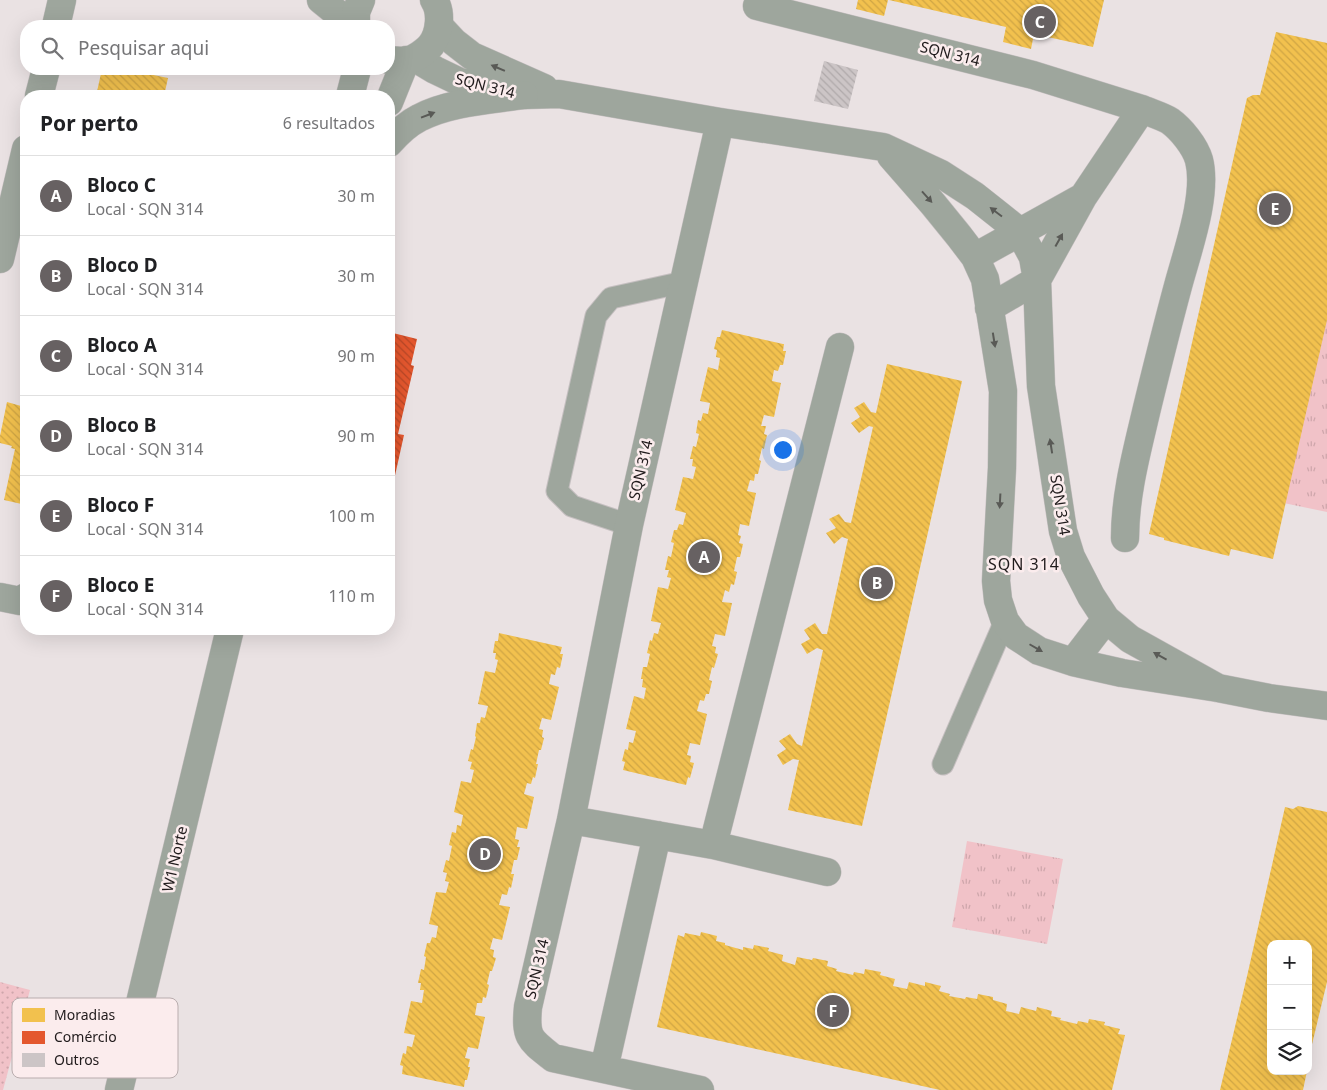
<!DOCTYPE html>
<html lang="pt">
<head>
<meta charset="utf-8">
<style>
  :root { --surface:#fff; --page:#f2f2f2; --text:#202124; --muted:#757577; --line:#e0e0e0; --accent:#676162 }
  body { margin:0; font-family:"Noto Sans",sans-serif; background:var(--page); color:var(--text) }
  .controls { position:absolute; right:15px; bottom:15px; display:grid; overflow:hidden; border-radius:10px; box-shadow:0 5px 20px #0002 }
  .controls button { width:45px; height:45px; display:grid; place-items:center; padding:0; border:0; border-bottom:1px solid var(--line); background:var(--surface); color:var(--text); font:25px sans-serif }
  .you { position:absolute; left:782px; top:449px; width:18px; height:18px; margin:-12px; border:4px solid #fff; border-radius:50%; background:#1a73e8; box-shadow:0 0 0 8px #1a73e833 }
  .badge { display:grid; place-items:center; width:32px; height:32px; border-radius:50%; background:var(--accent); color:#fff; font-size:16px; font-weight:700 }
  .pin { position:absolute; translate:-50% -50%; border:2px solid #fff; box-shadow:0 1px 5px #0006 }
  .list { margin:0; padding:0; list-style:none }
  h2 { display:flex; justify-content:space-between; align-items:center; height:65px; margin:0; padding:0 20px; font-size:21px }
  h2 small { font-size:16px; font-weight:400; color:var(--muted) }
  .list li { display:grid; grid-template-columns:32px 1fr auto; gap:15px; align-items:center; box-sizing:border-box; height:80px; padding:0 20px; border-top:1px solid var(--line) }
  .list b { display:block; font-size:19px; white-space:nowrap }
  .list p { margin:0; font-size:16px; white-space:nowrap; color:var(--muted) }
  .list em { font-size:16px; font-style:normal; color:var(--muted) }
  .icon { flex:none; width:28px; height:28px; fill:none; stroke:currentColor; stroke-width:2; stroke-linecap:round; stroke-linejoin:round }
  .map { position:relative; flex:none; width:1327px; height:1090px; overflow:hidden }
  .search { position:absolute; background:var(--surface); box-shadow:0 5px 20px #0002; left:20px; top:20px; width:375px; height:55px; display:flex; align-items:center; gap:12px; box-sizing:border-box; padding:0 18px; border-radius:20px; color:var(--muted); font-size:19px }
  .panel { position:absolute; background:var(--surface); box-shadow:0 5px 20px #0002; left:20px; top:90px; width:375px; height:545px; border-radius:20px }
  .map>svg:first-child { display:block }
  .grass { fill:url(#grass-dots) }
  .park { fill:url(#park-tufts) }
  .homes { fill:url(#homes-back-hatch) }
  .shops { fill:url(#shops-back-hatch) }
  .building { fill:url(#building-back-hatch) }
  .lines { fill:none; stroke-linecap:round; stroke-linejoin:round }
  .service-casing { stroke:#c5bfc0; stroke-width:23 }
  .minor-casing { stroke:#c5bfc0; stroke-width:29 }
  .tertiary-casing { stroke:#c5bfc0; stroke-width:29 }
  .service { stroke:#9ea69d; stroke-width:21 }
  .minor { stroke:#9ea69d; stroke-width:28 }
  .tertiary { stroke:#9ea69d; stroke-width:28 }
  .oneway { fill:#595a56 }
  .labels { text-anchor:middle; stroke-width:5; stroke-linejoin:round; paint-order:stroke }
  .street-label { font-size:15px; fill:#201b1c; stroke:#fbeced }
  .neighbourhood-label { font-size:16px; letter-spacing:1px; fill:#201b1c; stroke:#fbeced }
  .key { fill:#fbeced; stroke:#b9adae; stroke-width:1 }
  .key-label { font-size:14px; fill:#201b1c }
</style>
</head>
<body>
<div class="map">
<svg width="1327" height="1090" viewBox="0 0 1327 1090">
  <defs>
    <pattern id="grass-dots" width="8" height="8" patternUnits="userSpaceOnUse" patternTransform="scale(1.25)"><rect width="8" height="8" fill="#f1c2c8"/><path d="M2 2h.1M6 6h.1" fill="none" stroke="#cea6ab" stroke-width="1.8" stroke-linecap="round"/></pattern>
    <pattern id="park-tufts" width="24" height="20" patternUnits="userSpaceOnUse" patternTransform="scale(1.25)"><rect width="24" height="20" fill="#f1c2c8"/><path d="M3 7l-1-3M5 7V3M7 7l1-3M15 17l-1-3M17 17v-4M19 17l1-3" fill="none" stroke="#cea6ab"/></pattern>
    <pattern id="homes-back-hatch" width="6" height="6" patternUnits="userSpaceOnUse" patternTransform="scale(1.25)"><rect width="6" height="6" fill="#f2c14e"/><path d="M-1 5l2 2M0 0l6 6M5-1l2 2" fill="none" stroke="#cfa544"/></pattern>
    <pattern id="shops-back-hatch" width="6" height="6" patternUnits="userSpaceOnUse" patternTransform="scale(1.25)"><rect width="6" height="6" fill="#e4572e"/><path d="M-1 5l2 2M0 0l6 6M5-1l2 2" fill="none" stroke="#b84726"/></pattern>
    <pattern id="building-back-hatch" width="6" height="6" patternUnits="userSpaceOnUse" patternTransform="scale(1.25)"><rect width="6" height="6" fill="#ccc5c6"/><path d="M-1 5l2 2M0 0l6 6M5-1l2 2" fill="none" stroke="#afa9aa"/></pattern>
  </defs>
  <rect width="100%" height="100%" fill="#eae2e3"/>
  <path class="grass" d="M0,982L30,990L3,1090H0Z"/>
  <path class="park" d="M1327,241V512L1274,501Z
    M967,841L1063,859L1047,944L952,927Z"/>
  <path class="homes" d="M858,0H888L884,16L856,9Z
    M889,0H1104L1093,47L1034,34L1031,49L1003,42L1006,27Z
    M1276,32L1327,43V320L1273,559L1231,549L1229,556L1164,540V538L1149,534L1247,98L1253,95H1260Z
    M102,69H124L168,78L164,96H96Z
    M722,330L783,344H784L783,351H786L783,365H780L778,371L774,370L772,381L781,383L774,417L764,415L761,426H766L764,434L767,435L764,449L762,448L759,460L761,461L758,474H755L754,481L750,480L747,491L756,493L749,526L740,524L738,535L741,536L739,543L743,544L740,557H737L734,571L737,572L734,585L731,584L729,592L725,590L722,602L732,603L725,636L715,634L712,646L716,647L715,653L718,654L714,668L712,667L709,680L712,681L709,694H706L704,701L700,700L697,711L707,714L700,745L690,743L687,755L691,756L690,762L694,763L690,778L688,777L686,785L623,770L625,762L622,761L625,749L628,750L629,742L633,743L636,731L626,729L634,696L644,699L646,688L642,687L643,679H641L643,667H647L650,654L647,653L650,640L652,641L654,633L658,634L661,623L651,621L658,587L668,589L671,578L667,577L669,570H665L668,556L671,557L674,543L671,542L674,530H677L679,524L683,525L686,513L675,510L683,477L693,479L696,467L692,466L693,459H690L693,446L696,447L699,434L696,433L698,420L701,421L703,413L708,414L710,403L700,401L708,367L718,370L720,358L716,357L717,350L714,349L717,337H720Z
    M887,364L962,381L862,826L788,810L799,760L793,759L783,765L777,755L786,749L779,741L790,734L797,744L802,746L823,650L817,648L807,654L801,644L810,639L804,630L815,623L822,634H827L848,539L842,537L834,544L826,533L836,528L829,519L839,514L845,522L851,523L873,427L869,426L859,433L851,423L860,417L854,408L864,402L871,412L876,413Z
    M7,402L21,406L22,403L26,404V505L4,500L15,449L11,448L12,446L0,443V436Z
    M499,633L562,647L560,654H563L560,668L557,667L555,675L551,674L549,684L559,687L551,720L542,718L539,729L543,730L542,737L544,738L541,750H539L536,764H538L535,778L533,777L531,784L527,783L524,794L534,797L527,829L517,827L515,839L519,840L517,847H520L517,860H514L511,874H514L511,888L509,887L507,895L502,894L499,905L510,907L502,940L493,938L490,949L494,950L493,957L496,958L492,971H490L487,984L489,985L486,998L483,997L482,1003H477L475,1015L485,1017L478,1049L468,1047L465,1058L470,1059L468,1067H470L467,1080H465L464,1087L402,1074L403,1066L400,1065L403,1053L406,1054L407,1046L412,1047L415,1035L404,1033L411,1001L422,1003L424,990H420L421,983H418L421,969L424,970L426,957L424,956L427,943H430L432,937L436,938L438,926L429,924L436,892L446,893L449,882L445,881L447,873L443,872L446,860L449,861L452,846L449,845L452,832L456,833L457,825L461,826L463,815L454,812L461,781L471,783L474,770L470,769L472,762L468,761L471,749L473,750L476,737L475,736L477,723H480L481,717L485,718L488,706L478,704L485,671L495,673L498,660L495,659L496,653H493L495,641H498Z
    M1298,806L1327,812V982L1308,1061V944H1271V1071H1307L1303,1090H1220L1248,972L1285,807L1293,809Z
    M701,932L717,936L716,941L725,943V945L743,950V947L753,949L754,945L769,948L768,951L783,955L782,961L795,965L797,957L812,960L813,958L828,961L827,966L837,969L836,971L853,975L854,972L864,974L865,969L881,972L880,975L895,979L893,986L907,989L909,982L925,986V982L941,986L939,991L950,994L949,996L965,999L966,997L977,999L978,994L993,997V1000L1007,1004L1006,1011L1019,1014L1021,1007L1036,1011L1037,1007L1052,1011L1051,1016L1061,1018L1060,1020L1077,1024L1078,1021L1088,1023L1089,1019L1105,1022L1104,1025L1120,1029L1118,1034L1125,1035L1112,1090H940L657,1027L678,935L684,937L685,933L700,936Z"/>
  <path class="shops" d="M389,332L417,339L411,365L414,366L398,434L404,435L390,498Z"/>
  <path class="building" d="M824,61L858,70L848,109L814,101Z"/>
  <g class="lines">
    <defs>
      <path id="service" d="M629,525L572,506L557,491L596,316L611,298L684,282
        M943,764L1005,621"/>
      <path id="minor" d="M321,0L353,26
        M757,6L1033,75L1142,109
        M56,26L62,0
        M439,26L454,42L472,56L544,88
        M415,58L435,70L460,82L494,90L524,95L559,94L720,122L883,147L941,174L975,196L999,215L1019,231L1033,257L1037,280L1041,386L1063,531L1071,557L1091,596L1106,619L1130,639L1218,688
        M39,96L46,69
        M891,156L933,204L959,236L975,257L985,279L1003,391L1002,468L996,581L998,600L1005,621L1016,636L1039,651L1073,662L1122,673L1218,688L1269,698L1327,706
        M975,257L1083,197
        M0,259L26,149
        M989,308L1037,280L1083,197L1142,109C1151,113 1162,116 1170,121C1181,129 1195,146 1199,160C1208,195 1187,252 1178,286C1167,327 1157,367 1147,408C1137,451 1125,494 1125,538
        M0,597L20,601L26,597
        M1073,662L1106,619
        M571,820L713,845L827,872
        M713,845L840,347
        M604,1069L657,835
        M700,1090L553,1058C530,1040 525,1038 528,1007L571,820L629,525L720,122"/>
      <path id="tertiary" d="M356,26V12L361,0
        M389,60C397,61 408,62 416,57C420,55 428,49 431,45C440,33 442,12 434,0
        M350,96L357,69
        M389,102L406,60
        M389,143C397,134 407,124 419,118C449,102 490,100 524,95
        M119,1090L230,629"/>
    </defs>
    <use href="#service" class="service-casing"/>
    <use href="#minor" class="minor-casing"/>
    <use href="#tertiary" class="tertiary-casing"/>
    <use href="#service" class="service"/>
    <use href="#minor" class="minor"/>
    <use href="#tertiary" class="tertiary"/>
  </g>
  <defs><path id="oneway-solid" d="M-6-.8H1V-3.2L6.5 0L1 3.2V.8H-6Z" transform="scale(1.25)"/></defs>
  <g class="oneway">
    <use href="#oneway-solid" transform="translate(498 68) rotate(-157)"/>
    <use href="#oneway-solid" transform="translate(428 115) rotate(-21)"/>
    <use href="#oneway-solid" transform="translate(927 197) rotate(48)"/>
    <use href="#oneway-solid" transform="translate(996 212) rotate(-143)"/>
    <use href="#oneway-solid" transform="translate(1059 240) rotate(-61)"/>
    <use href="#oneway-solid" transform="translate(994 340) rotate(81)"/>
    <use href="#oneway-solid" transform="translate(1051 446) rotate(-99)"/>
    <use href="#oneway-solid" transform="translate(1000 501) rotate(93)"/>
    <use href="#oneway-solid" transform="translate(1036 648) rotate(30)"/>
    <use href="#oneway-solid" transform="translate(1160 656) rotate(-151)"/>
  </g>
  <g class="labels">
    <g class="street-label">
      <text transform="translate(950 54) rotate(14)" y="5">SQN 314</text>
      <text transform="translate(485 86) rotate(14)" y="5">SQN 314</text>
      <text transform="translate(641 470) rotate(-77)" y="5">SQN 314</text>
      <text transform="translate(1060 505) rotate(81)" y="5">SQN 314</text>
      <text transform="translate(175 859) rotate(-77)" y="5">W1 Norte</text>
      <text transform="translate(537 969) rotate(-77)" y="5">SQN 314</text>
    </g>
    <g class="neighbourhood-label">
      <text x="1024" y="570">SQN 314</text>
    </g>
  </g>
  <rect x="12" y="998" width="166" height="80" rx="8" class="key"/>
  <rect x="22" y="1008" width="23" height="14" fill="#f2c14e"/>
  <rect x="22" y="1031" width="23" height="13" fill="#e4572e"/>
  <rect x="22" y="1053" width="23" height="14" fill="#ccc5c6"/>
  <g class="key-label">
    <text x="54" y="1020">Moradias</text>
    <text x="54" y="1042">Comércio</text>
    <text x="54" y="1065">Outros</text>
  </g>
</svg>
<div class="controls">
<button>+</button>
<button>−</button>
<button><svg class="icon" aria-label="layers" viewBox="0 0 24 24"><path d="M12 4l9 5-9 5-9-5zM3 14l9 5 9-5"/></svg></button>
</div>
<div class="you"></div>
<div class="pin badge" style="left:704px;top:557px">A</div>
<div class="pin badge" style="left:877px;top:583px">B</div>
<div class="pin badge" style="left:1040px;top:22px">C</div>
<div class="pin badge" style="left:485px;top:854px">D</div>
<div class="pin badge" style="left:1275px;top:209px">E</div>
<div class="pin badge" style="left:833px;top:1011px">F</div>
<div class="search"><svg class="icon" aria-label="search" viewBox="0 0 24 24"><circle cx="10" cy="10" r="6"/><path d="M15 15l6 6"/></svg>Pesquisar aqui</div>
<section class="panel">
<h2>Por perto<small>6 resultados</small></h2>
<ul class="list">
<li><span class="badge">A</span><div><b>Bloco C</b><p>Local · SQN 314</p></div><em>30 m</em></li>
<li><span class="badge">B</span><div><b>Bloco D</b><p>Local · SQN 314</p></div><em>30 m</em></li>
<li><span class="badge">C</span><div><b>Bloco A</b><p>Local · SQN 314</p></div><em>90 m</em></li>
<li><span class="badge">D</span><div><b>Bloco B</b><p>Local · SQN 314</p></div><em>90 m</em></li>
<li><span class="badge">E</span><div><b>Bloco F</b><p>Local · SQN 314</p></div><em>100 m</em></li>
<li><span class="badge">F</span><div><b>Bloco E</b><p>Local · SQN 314</p></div><em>110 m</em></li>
</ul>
</section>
</div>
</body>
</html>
